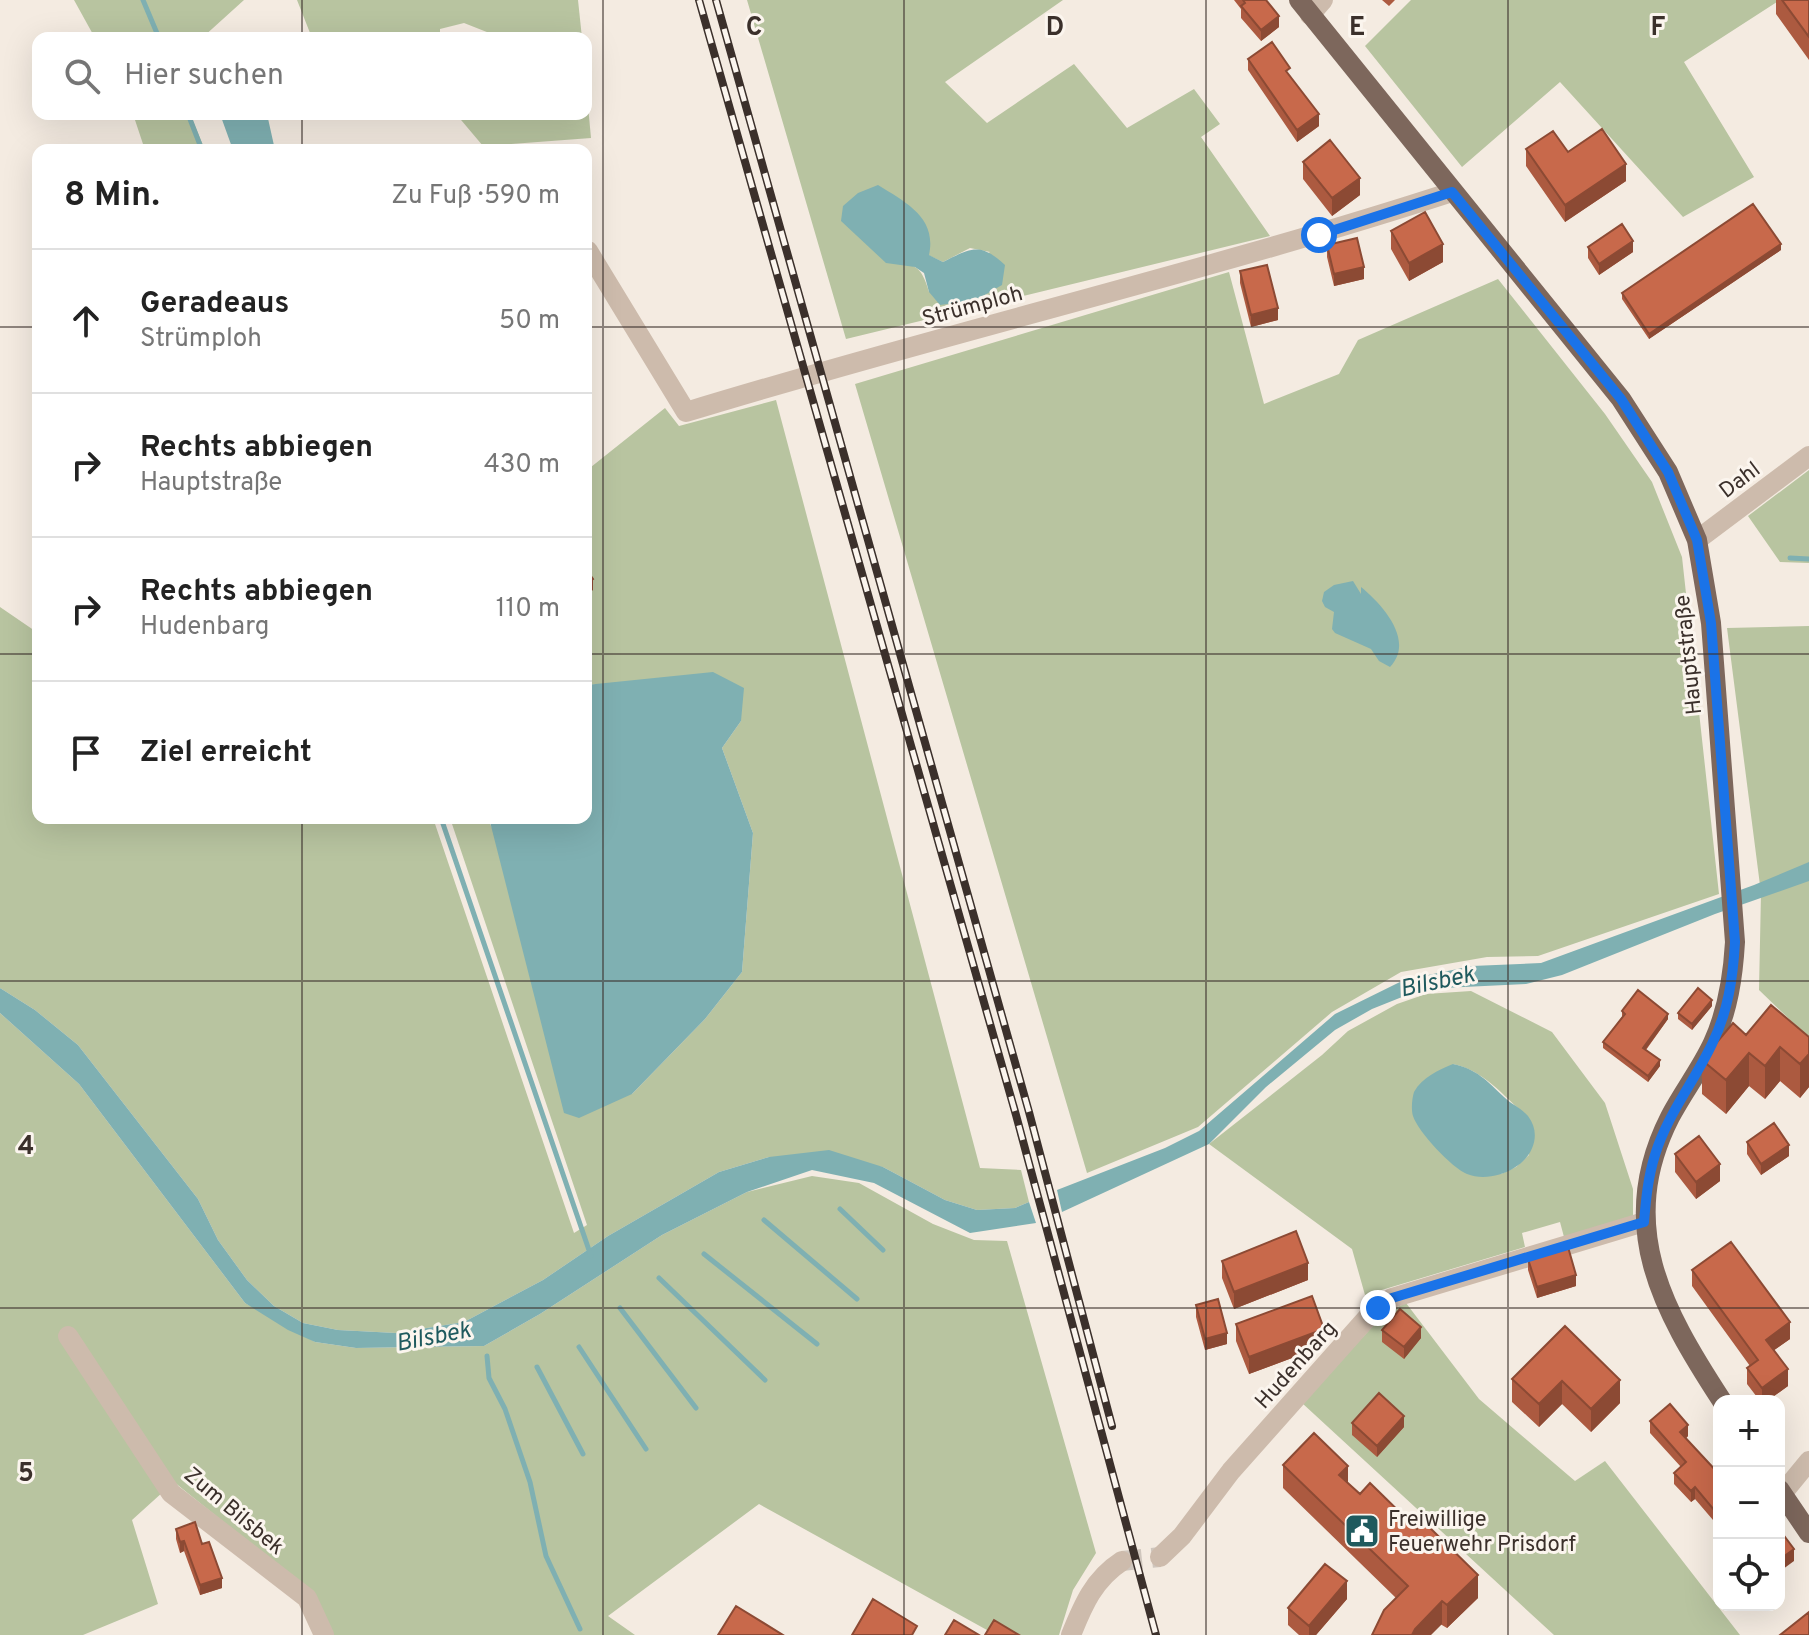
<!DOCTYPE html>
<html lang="de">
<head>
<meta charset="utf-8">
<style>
  :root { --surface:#fff; --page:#f6f6f6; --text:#222; --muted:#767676; --line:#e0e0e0 }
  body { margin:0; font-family:Overpass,sans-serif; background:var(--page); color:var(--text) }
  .controls { position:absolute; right:24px; bottom:24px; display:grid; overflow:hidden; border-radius:16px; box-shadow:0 8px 32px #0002 }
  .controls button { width:72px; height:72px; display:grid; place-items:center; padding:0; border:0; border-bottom:2px solid var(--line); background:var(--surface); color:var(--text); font:40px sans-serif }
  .stop { position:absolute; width:24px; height:24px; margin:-18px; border:6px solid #1a73e8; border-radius:50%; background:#fff }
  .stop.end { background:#1a73e8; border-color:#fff; box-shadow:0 2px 8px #0008 }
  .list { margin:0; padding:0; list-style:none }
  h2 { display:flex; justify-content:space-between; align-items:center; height:104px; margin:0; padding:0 32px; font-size:34px }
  h2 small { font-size:26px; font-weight:400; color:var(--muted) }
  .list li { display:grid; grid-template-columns:52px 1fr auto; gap:24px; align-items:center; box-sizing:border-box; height:144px; padding:0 32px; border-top:2px solid var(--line) }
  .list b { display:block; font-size:30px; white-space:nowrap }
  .list p { margin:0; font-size:26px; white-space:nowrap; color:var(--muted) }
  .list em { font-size:26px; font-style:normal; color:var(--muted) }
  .icon { flex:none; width:44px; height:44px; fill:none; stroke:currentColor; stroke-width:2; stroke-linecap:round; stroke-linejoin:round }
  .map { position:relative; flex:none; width:1809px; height:1635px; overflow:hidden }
  .search { position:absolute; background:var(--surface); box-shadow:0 8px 32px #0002; left:32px; top:32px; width:560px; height:88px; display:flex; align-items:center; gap:20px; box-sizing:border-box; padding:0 28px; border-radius:16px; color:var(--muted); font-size:30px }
  .panel { position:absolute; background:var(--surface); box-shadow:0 8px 32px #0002; left:32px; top:144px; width:560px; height:680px; border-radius:16px }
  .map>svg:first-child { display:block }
  .green { fill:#b8c4a0; fill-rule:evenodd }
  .water { fill:#7fb0b2 }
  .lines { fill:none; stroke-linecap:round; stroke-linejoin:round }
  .stream { stroke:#7fb0b2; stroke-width:5 }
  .minor-tunnel { stroke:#cfc6bd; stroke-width:20; stroke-dasharray:20 10; stroke-linecap:butt }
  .minor { stroke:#cdbbac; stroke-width:20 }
  .major { stroke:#7d675c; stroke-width:20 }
  .rail-casing { stroke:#3b302b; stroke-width:8 }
  .rail { stroke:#fbf5ee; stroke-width:5; stroke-dasharray:15; stroke-linecap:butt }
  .wall { fill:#ac5a40 }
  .shaded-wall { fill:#8c4a34 }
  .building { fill:#c8694b; stroke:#8c4a34; stroke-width:2 }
  .route { stroke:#1a73e8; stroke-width:10 }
  .grid { fill:none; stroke:#3b302b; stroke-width:2; stroke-opacity:0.55 }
  .labels { text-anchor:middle; stroke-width:6; stroke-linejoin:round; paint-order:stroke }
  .street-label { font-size:22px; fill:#3b302b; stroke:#fbf5ee }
  .poi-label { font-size:22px; fill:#3b302b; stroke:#fbf5ee; text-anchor:start }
  .water-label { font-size:24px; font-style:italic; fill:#1f5a5e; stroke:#fbf5ee }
  .grid-label { font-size:26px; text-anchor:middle; font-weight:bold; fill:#3b302b; stroke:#fbf5ee; stroke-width:6; stroke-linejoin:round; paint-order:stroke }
</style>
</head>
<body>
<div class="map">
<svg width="1809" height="1635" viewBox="0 0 1809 1635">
  <rect width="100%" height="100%" fill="#f4ebe1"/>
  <path class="green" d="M74,0H244L202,38H95Z
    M297,0H578L582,38H502L464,23L440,29V38H312Z
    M747,0H1063L945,82L987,123L1074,64L1127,128L1194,89L1220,124L1201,137L1270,236L846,339ZM970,248L990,252L929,292C921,264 914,263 885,262L928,255L943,262Z
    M1411,0H1780L1684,62L1754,177L1683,217L1560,82L1462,167L1365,46Z
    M586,84L591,138L483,146L456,114H586Z
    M133,114H190L205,150H145Z
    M1229,272L1264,404L1339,374L1358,340L1498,279L1605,414L1652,482L1682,557L1719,894L1538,956L1487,957L1401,972L1332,1012L1198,1127L1087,1173L855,384Z
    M776,400L980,1168L1021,1170L1029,1202L1015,1208L977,1210L945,1200L883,1167L769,1157L719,1172L608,1236L543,1280L464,1322L396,1333L338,1330L303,1323L274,1306L247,1280L218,1240L198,1199L78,1045L35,1010L0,988V607L38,633V818H433L574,1233L587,1225L450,818H489V822L632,1094L705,1019L742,972L753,833L722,748L741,721L635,682L586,685V471L665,408L679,426Z
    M1809,470V563L1780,562L1748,516Z
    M1809,626V1038L1759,990L1761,893L1727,628Z
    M1471,991L1552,1032L1605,1103L1633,1189V1216L1564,1237L1560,1222L1522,1233L1525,1247L1365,1295L1352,1249L1209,1144L1322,1055L1348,1031L1397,1004L1426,994ZM1453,1064C1485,1071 1503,1096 1527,1116L1529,1155L1516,1167L1501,1174Z
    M0,1013L79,1084L245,1303L315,1342L356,1348L484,1346L540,1314L662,1235L747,1192L812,1176L859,1183L933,1224L974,1240L1007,1241L1096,1553L1073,1590L1059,1635H996L759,1504L608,1616L635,1635H333L314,1595L174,1482L132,1520L158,1604L83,1635H0Z
    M1406,1303L1479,1399L1575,1481L1605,1461L1740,1635H1554L1302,1403L1385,1313Z"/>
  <path class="water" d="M220,114H267L275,150H233Z
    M878,185C907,203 937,218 929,255L943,262C971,248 980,242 1005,265L1002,285L976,300L940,305L929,292L924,273L915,267L886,263L841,221L843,206L858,193Z
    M1353,581L1361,594V587C1383,605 1415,641 1390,667L1379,661L1371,649L1335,633L1332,629L1334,612L1325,607L1322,601L1324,592L1334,585Z
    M713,672L744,688L741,721L722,748L753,833L742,972L705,1019L632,1094L579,1118L564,1113L489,818H586V685Z
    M1809,862V881L1715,914L1562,975L1526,984L1422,989L1372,1009L1335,1030L1266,1087L1209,1144L1062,1212L1057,1190L1165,1148L1199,1131L1335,1014L1404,980L1472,966L1541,963L1754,885Z
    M0,988L35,1010L78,1045L198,1199L218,1240L247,1280L274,1306L303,1323L338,1330L396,1333L464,1322L543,1280L608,1236L719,1172L769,1157L829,1150L883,1167L945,1200L977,1210L1015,1208L1029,1202L1036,1223L970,1233L874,1183L812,1170L747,1192L662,1235L540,1314L484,1346L356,1348L315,1342L288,1330L245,1303L79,1084L0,1013Z
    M1453,1064C1477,1069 1487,1081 1504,1097C1511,1104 1521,1108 1528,1116C1542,1134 1533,1157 1514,1168C1501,1176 1482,1180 1467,1174C1452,1168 1418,1132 1413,1116C1411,1110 1412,1098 1414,1092C1422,1077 1439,1070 1453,1064Z"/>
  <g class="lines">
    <path class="stream" d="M143,0L159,38
      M188,114L202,150
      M1790,558L1809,559
      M441,818L591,1256
      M840,1209L883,1250
      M764,1220L857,1299
      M704,1254L817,1344
      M659,1278L765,1380
      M620,1308L696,1408
      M579,1347L646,1449
      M487,1356L489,1378L505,1409L530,1482L546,1556L580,1629
      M537,1367L583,1454"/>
    <path class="minor-tunnel" d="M1122,1561L1160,1557"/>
    <path class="minor" d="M1310,15L1323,0
      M588,251L686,412C940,334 1199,274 1452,192
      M1697,540L1809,456
      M68,1336L171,1493L307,1598L324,1635
      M1782,1494L1809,1461
      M1160,1557L1182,1536L1231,1471L1375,1309L1392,1298L1644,1222
      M1071,1635C1083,1605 1094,1579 1122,1561"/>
    <path class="major" d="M1299,0L1621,399L1668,472L1697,540L1711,623L1735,942C1733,977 1728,1010 1713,1043C1701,1069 1683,1092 1670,1117C1615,1225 1662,1309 1722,1401
      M1779,1489L1809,1533"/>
    <defs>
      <path id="rail" d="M699,0L1016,1115L1156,1635
        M716,0L1029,1112L1112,1426"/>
    </defs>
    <use href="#rail" class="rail-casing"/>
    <use href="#rail" class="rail"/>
  </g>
  <path class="wall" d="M1234,0H1266L1279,27L1261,41L1241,18V9Z
    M1382,0H1395L1389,6Z
    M1776,0H1809V60L1776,14Z
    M1248,59L1319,126L1297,142L1248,70Z
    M1526,149L1568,152L1626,181L1565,222L1526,166Z
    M1303,162L1360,195L1332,216L1303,179Z
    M1391,231L1443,262L1409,281L1391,249Z
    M1327,245L1364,279L1334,286L1327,257Z
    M1588,247L1633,252L1599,275L1588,258Z
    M1781,250L1649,339L1622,299V293Z
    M1240,271L1278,320L1251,327L1240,283Z
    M1712,1006L1692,1030L1678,1019V1013Z
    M1622,1011L1668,1019L1646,1050L1660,1066L1648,1082L1603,1048V1042L1622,1017Z
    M1746,1035L1809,1037V1087L1800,1098L1780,1081L1765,1099L1749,1086L1726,1114L1702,1094V1060Z
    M1747,1142L1789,1156L1761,1175L1747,1154Z
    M1675,1154L1720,1181L1696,1199L1675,1172Z
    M1528,1259L1576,1286L1537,1298L1528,1270Z
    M1222,1261L1308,1280L1234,1309L1222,1278Z
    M1692,1270L1790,1339L1774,1350L1788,1386L1767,1401H1760L1747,1384V1368L1750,1366L1692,1286Z
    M1196,1305L1227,1344L1205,1350L1196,1317Z
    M1236,1324L1324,1346L1249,1374L1236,1341Z
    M1565,1326L1620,1403L1591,1432L1562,1404L1539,1427L1512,1402V1379Z
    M1382,1330L1421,1338L1404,1359L1382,1342Z
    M1650,1421L1688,1436L1686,1438L1719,1474V1527L1695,1499L1691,1502L1674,1484V1473L1681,1467L1650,1433Z
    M1352,1423L1404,1427L1377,1457L1352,1435Z
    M1283,1465L1348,1483L1478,1598L1447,1628L1396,1598L1283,1488Z
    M176,1529L202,1544L222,1588L200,1595L184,1551L180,1553L176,1539Z
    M1347,1599L1316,1635H1299L1288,1625V1608Z"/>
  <path class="shaded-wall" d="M1279,16V27L1261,41V30Z
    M1319,114V126L1297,142V130Z
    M1626,164V181L1565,222V205Z
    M1360,178V195L1332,216V198Z
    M1633,241V252L1599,275V264Z
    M1443,244V262L1409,281V263Z
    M1781,244V250L1649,339V334Z
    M1364,267V279L1334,286V274Z
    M1278,308V320L1251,327V315Z
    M593,579V590L586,596V584Z
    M1712,1000V1006L1692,1030V1024Z
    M1668,1014V1019L1643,1053V1048Z
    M1780,1047V1081L1765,1099V1066Z
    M1749,1053V1086L1726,1114V1080Z
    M1809,1054V1087L1800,1098V1064Z
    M1660,1060V1066L1648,1082V1076Z
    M1789,1145V1156L1761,1175V1164Z
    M1720,1164V1181L1696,1199V1182Z
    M1308,1263V1280L1234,1309V1292Z
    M1576,1275V1286L1537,1298V1287Z
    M1790,1322V1339L1766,1356V1340Z
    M1421,1327V1338L1404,1359V1347Z
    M1324,1329V1346L1249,1374V1357Z
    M1227,1333V1344L1205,1350V1339Z
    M1788,1369V1386L1767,1401H1762V1388Z
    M1620,1380V1403L1591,1432V1409Z
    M1562,1381V1404L1539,1427V1404Z
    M1404,1416V1427L1377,1457V1446Z
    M1688,1425V1436L1680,1444V1432Z
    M1348,1466V1488L1339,1475Z
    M1695,1487V1499L1691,1502V1491Z
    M184,1541V1551L180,1553V1542Z
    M1794,1549V1561L1779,1572V1560Z
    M1478,1575V1598L1447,1628V1605Z
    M222,1578V1588L200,1595V1585Z
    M1347,1581V1599L1316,1635H1309V1626Z
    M1442,1601V1624L1431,1635H1412L1415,1629Z"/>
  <path class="building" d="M1243,0H1266L1279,16L1261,30L1241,6L1245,3Z
    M1782,0H1809V37Z
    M1272,42L1290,68L1286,71L1319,114L1297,130L1248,59Z
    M1602,129L1626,164L1565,205L1526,149L1553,131L1568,152Z
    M1330,140L1360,178L1332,198L1303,162Z
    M1753,204L1781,244L1649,334L1622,293Z
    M1425,212L1443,244L1409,263L1391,231Z
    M1622,224L1633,241L1599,264L1588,247Z
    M1357,238L1364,267L1334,274L1327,245Z
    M1267,265L1278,308L1251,315L1240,271Z
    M586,569L593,579L586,584Z
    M1698,988L1712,1000L1692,1024L1678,1013Z
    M1638,990L1668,1014L1643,1048L1660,1060L1648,1076L1603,1042L1625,1014L1622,1011Z
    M1771,1005L1809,1037V1054L1800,1064L1780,1047L1765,1066L1749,1053L1726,1080L1702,1060L1733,1023L1746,1035Z
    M1774,1123L1789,1145L1761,1164L1747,1142Z
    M1699,1136L1720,1164L1696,1182L1675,1154Z
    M1296,1231L1308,1263L1234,1292L1222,1261Z
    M1731,1242L1790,1322L1766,1340L1788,1369L1762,1388L1747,1368L1758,1360L1692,1270Z
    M1568,1247L1576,1275L1537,1287L1528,1259Z
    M1312,1296L1324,1329L1249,1357L1236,1324Z
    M1218,1299L1227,1333L1205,1339L1196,1305Z
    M1400,1309L1421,1327L1404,1347L1382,1330Z
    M1565,1326L1620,1380L1591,1409L1562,1381L1539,1404L1512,1379Z
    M1379,1393L1404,1416L1377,1446L1352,1423Z
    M1670,1404L1688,1425L1680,1432L1719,1474V1516L1695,1487L1691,1491L1674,1473L1686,1462L1650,1421Z
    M1314,1433L1348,1466L1339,1475L1360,1494L1370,1483L1417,1529L1424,1522L1478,1575L1447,1605L1442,1601L1415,1629L1412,1635H1372L1384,1610L1408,1586L1283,1465Z
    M195,1522L202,1544L209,1542L222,1578L200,1585L184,1541L180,1542L176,1529Z
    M1779,1529L1794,1549L1779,1560Z
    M1325,1564L1347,1581L1309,1626L1288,1608Z
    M873,1599L917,1626L912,1635H852Z
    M736,1606L783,1635H718Z
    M1809,1612V1635H1780Z
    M954,1620L979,1635H945Z
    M994,1620L1019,1635H985Z"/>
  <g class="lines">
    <path class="route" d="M1319,235L1452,192L1621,399L1668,472L1697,540L1711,623L1735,942C1733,978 1728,1012 1712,1044C1694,1082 1667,1115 1655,1155C1648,1177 1646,1199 1644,1222L1392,1298L1378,1308"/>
  </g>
  <path class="grid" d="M302,0V38M603,0V1635M904,0V1635M1206,0V1635M1508,0V1635M302,114V150M0,327H38M586,327H1809M0,654H38M586,654H1809M302,818V1635M0,981H1809M0,1308H1809"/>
  <defs>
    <symbol id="civic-square" viewBox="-11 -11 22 22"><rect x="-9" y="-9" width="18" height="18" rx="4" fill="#1f5a5e" stroke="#fbf5ee"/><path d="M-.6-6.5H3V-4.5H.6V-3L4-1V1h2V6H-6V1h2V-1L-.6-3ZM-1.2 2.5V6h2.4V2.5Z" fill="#fff"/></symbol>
  </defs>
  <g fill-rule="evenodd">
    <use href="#civic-square" x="1342" y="1511" width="40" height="40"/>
  </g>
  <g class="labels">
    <g class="street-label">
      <text transform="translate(972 305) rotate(-15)" y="8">Strümploh</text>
      <text transform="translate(1739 479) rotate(-37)" y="8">Dahl</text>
      <text transform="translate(1687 655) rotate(-96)" y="8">Hauptstraße</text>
      <text transform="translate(1295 1364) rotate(-48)" y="8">Hudenbarg</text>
      <text transform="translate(235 1510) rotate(40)" y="8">Zum Bilsbek</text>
    </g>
    <g class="poi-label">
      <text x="1388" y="1526">Freiwillige<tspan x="1388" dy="25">Feuerwehr Prisdorf</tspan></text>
    </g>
    <g class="water-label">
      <text transform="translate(1437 981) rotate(-12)" y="8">Bilsbek</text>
      <text transform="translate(433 1336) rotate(-11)" y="8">Bilsbek</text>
    </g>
  </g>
  <g class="grid-label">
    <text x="754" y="35">C</text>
    <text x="1055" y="35">D</text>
    <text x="1357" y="35">E</text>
    <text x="1658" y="35">F</text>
    <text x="26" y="1154">4</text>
    <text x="26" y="1481">5</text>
  </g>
</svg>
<div class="controls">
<button>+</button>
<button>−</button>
<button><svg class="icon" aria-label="locate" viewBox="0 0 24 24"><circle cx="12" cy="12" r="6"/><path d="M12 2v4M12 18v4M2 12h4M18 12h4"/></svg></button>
</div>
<div class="stop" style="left:1319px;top:235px"></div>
<div class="stop end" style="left:1378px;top:1308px"></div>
<div class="search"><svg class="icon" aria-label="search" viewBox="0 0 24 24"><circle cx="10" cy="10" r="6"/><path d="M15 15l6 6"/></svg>Hier suchen</div>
<section class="panel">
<h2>8 Min.<small>Zu Fuß · 590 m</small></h2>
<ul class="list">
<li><svg class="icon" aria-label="ahead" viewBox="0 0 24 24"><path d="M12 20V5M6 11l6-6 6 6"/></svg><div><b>Geradeaus</b><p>Strümploh</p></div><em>50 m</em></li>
<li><svg class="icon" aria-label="right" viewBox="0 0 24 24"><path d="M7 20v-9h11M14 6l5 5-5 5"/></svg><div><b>Rechts abbiegen</b><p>Hauptstraße</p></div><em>430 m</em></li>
<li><svg class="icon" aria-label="right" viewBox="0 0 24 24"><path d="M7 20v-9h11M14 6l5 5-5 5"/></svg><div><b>Rechts abbiegen</b><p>Hudenbarg</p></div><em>110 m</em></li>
<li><svg class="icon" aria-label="arrive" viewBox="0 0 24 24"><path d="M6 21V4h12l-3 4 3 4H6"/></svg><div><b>Ziel erreicht</b></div></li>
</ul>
</section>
</div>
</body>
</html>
